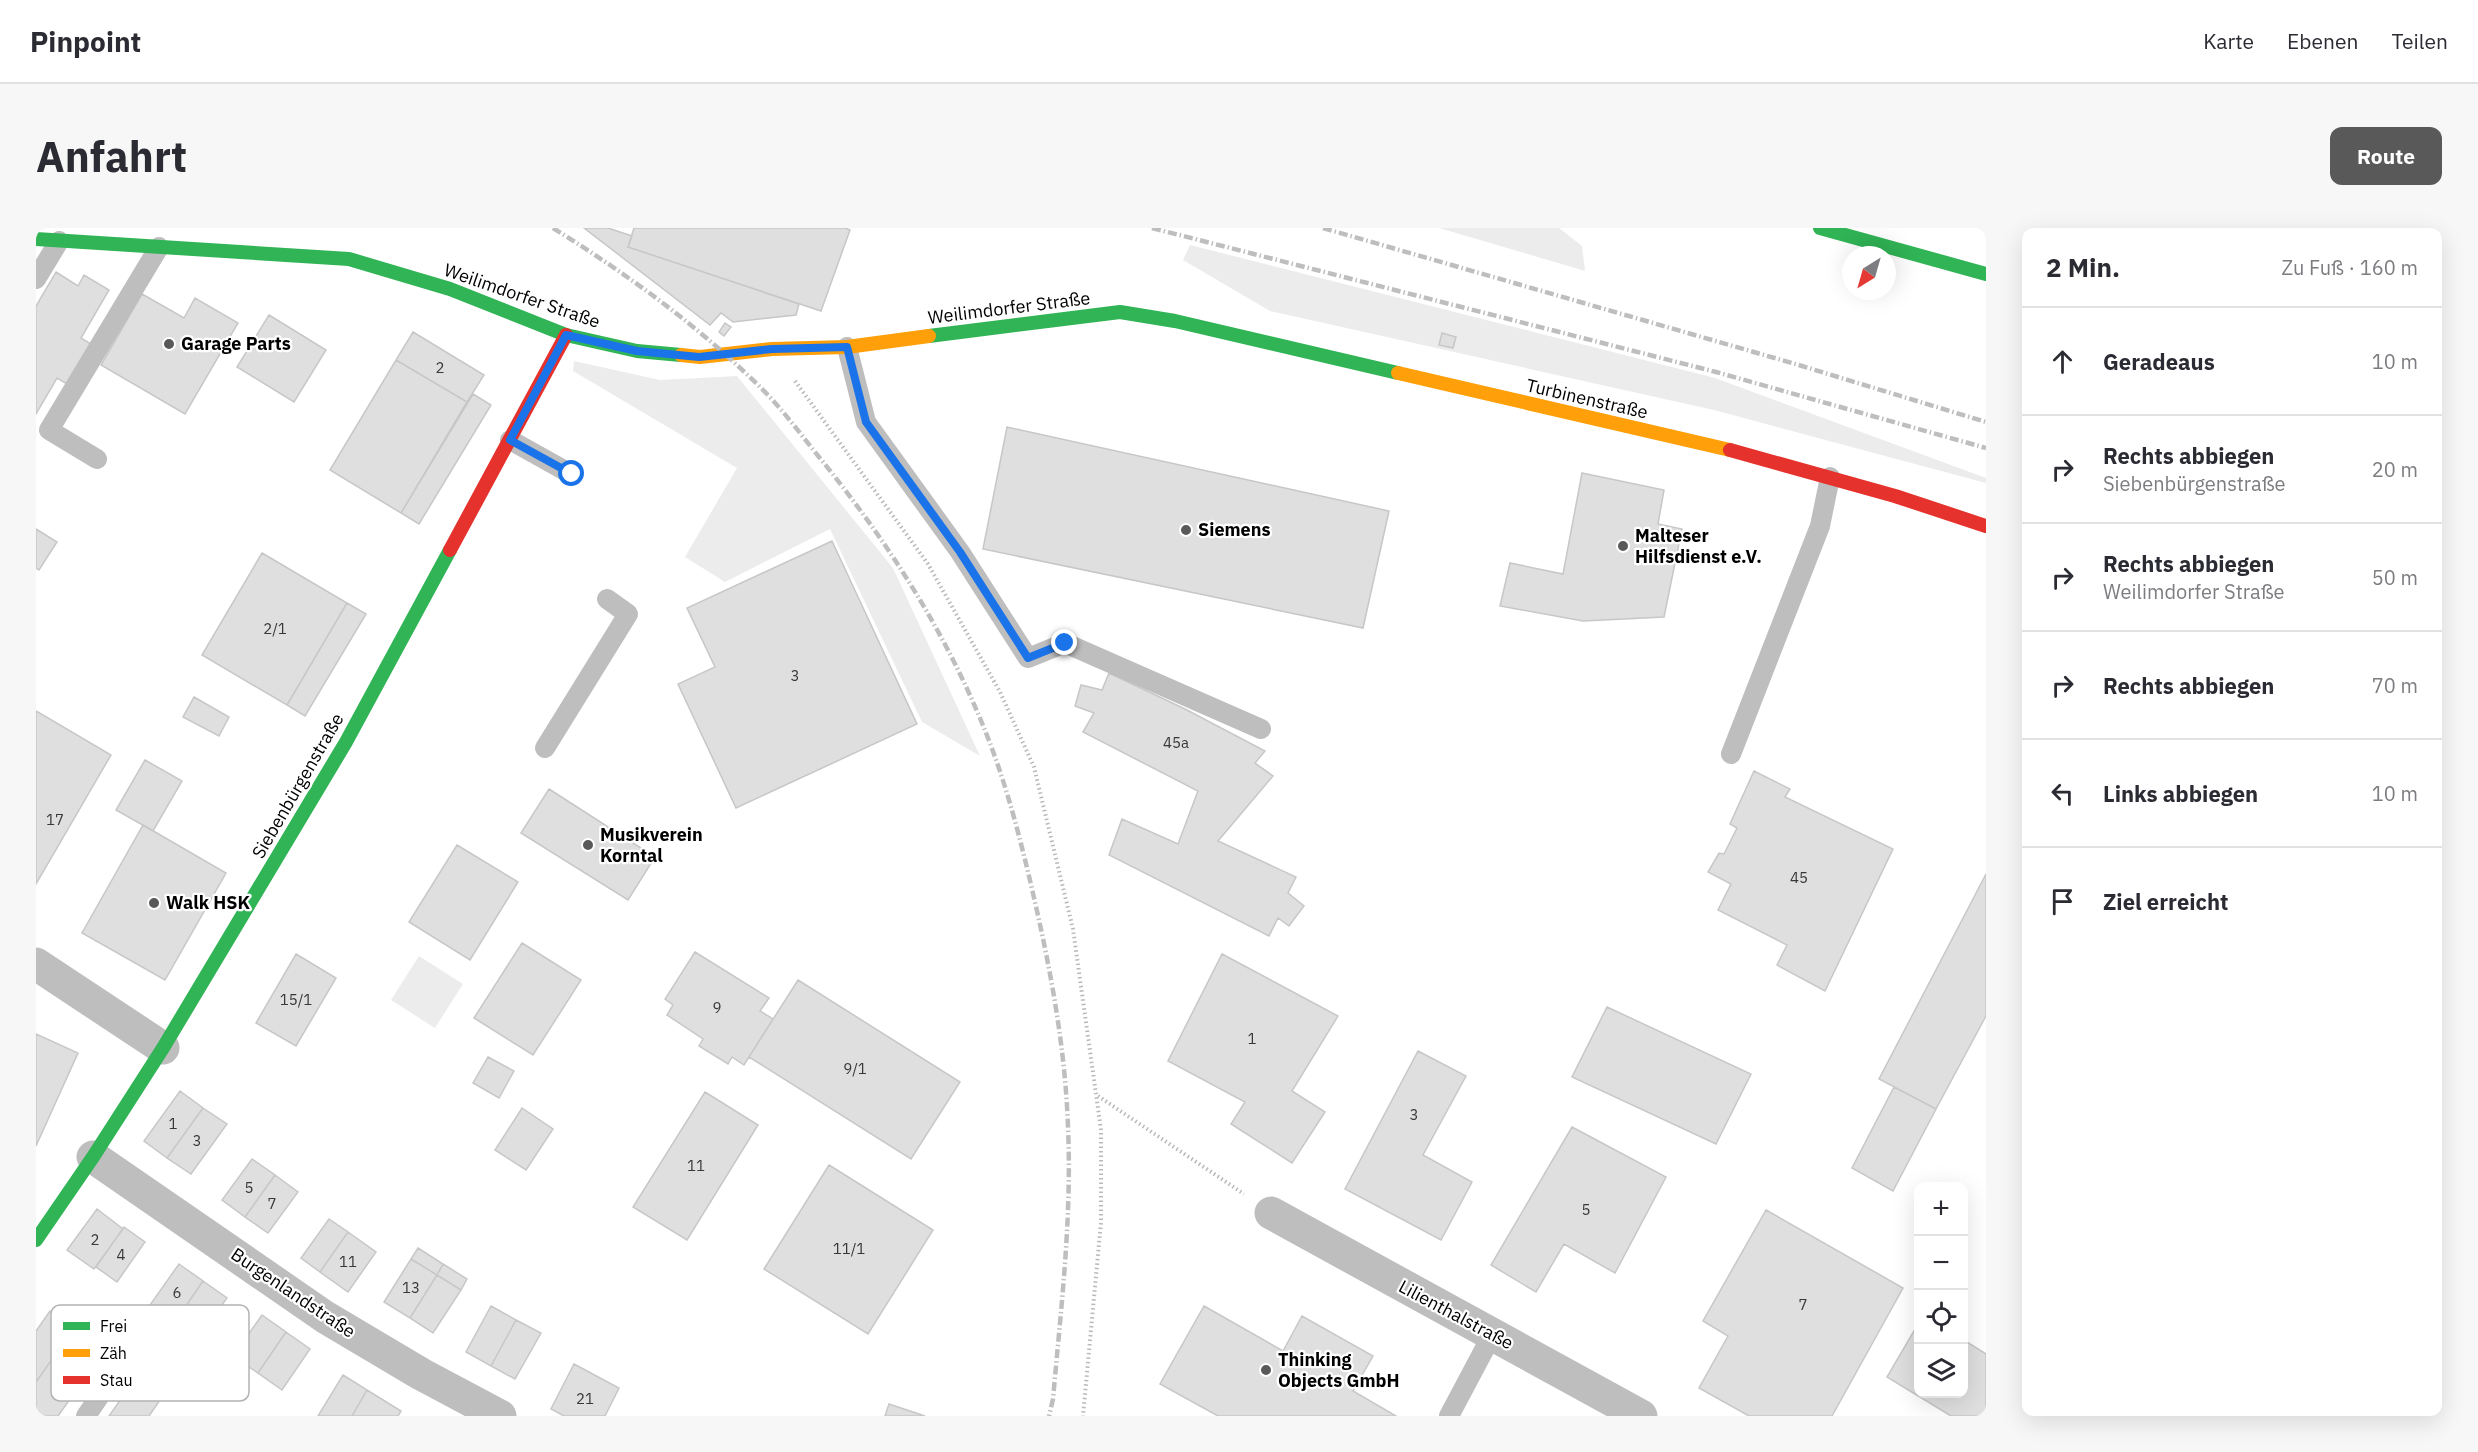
<!DOCTYPE html>
<html lang="de">
<head>
<meta charset="utf-8">
<style>
  :root { --surface:#fff; --page:#f7f7f7; --text:#2b2b33; --muted:#7c7c81; --line:#e1e1e2; --accent:#595959 }
  body { margin:0; font-family:"IBM Plex Sans",sans-serif; background:var(--page); color:var(--text) }
  .controls { position:absolute; right:18px; bottom:18px; display:grid; overflow:hidden; border-radius:12px; box-shadow:0 6px 24px #0002 }
  .controls button { width:54px; height:54px; display:grid; place-items:center; padding:0; border:0; border-bottom:2px solid var(--line); background:var(--surface); color:var(--text); font:30px sans-serif }
  .compass { position:absolute; left:1806px; top:18px; width:54px; height:54px; border-radius:50%; background:var(--surface); box-shadow:0 6px 24px #0002; rotate:217deg }
  .stop { position:absolute; width:18px; height:18px; margin:-14px; border:4px solid #1a73e8; border-radius:50%; background:#fff }
  .stop.end { background:#1a73e8; border-color:#fff; box-shadow:0 2px 6px #0008 }
  .list { margin:0; padding:0; list-style:none }
  h2 { display:flex; justify-content:space-between; align-items:center; height:78px; margin:0; padding:0 24px; font-size:26px }
  h2 small { font-size:20px; font-weight:400; color:var(--muted) }
  .list li { display:grid; grid-template-columns:39px 1fr auto; gap:18px; align-items:center; box-sizing:border-box; height:108px; padding:0 24px; border-top:2px solid var(--line) }
  .list b { display:block; font-size:22px; white-space:nowrap }
  .list p { margin:0; font-size:20px; white-space:nowrap; color:var(--muted) }
  .list em { font-size:20px; font-style:normal; color:var(--muted) }
  .icon { flex:none; width:33px; height:33px; fill:none; stroke:currentColor; stroke-width:2; stroke-linecap:round; stroke-linejoin:round }
  .map { position:relative; flex:none; width:1950px; height:1188px; overflow:hidden; border-radius:12px }
  header { display:flex; align-items:center; gap:36px; box-sizing:border-box; height:84px; padding:0 30px; background:var(--surface); border-bottom:2px solid var(--line) }
  header strong { font-size:28px }
  nav { display:flex; gap:33px; margin-inline-start:auto; font-size:21px }
  .intro { display:flex; align-items:center; justify-content:space-between; box-sizing:border-box; height:144px; padding:0 36px }
  h1 { margin:0; font-size:42px }
  .button { padding:15px 27px; border-radius:12px; background:var(--accent); color:#fff; font-size:21px; font-weight:700 }
  main { display:flex; gap:36px; padding:0 36px }
  aside { flex:1; background:var(--surface); border-radius:12px; box-shadow:0 6px 24px #0002 }
  .map>svg:first-child { display:block }
  .green { fill:#ececec }
  .building { fill:#dfdfdf; stroke:#c7c7c7; stroke-width:1.5 }
  .lines { fill:none; stroke-linecap:round; stroke-linejoin:round }
  .path { stroke:#b9b9b9; stroke-width:4; stroke-dasharray:1.5 3; stroke-linecap:butt }
  .lane { stroke:#bebebe; stroke-width:20 }
  .street { stroke:#bebebe; stroke-width:33 }
  .fast { stroke:#30b455; stroke-width:14 }
  .slow { stroke:#ff9f0a; stroke-width:14 }
  .jam { stroke:#e5322d; stroke-width:14 }
  .rail { stroke:#bebebe; stroke-width:4.5; stroke-dasharray:9 3 1.5 3; stroke-linecap:butt }
  .route { stroke:#1a73e8; stroke-width:8 }
  .poi-dot { fill:#595959; stroke:#fff; stroke-width:2 }
  .labels { text-anchor:middle; stroke-width:4.5; stroke-linejoin:round; paint-order:stroke }
  .number-label { font-size:15px; fill:#383838 }
  .street-label { font-size:18px; fill:#000; stroke:#fff }
  .poi-label { font-size:18px; font-weight:bold; fill:#000; stroke:#fff; text-anchor:start }
  .key { fill:#fff; stroke:#b2b2b2; stroke-width:1.5 }
  .key-label { font-size:16px; fill:#000 }
</style>
</head>
<body>
<header>
<strong>Pinpoint</strong>
<nav><a>Karte</a><a>Ebenen</a><a>Teilen</a></nav>
</header>
<div class="intro"><h1>Anfahrt</h1><a class="button">Route</a></div>
<main>
<div class="map">
<svg width="1950" height="1188" viewBox="0 0 1950 1188">
  <rect width="100%" height="100%" fill="#fff"/>
  <path class="green" d="M1403,0H1523L1546,18L1549,43Z
    M1154,17L1679,150L1950,250V255L1678,182L1234,83L1147,32Z
    M538,133L624,152L701,148L857,340L944,528L886,494L794,301L689,354L649,329L701,240L537,143Z
    M383,728L427,756L399,800L355,772Z"/>
  <path class="building" d="M548,0H572L596,8L592,19L763,76L760,87L697,94L685,85L674,97Z
    M598,0H809L814,2L785,83L592,19Z
    M20,44L42,58L48,47L73,62L45,110L55,116L31,156L21,150L0,186V78Z
    M106,66L148,90L159,70L202,95L149,186L65,137Z
    M233,87L290,122L258,174L201,139Z
    M689,95L695,99L688,108L683,104Z
    M377,104L448,147L431,174L360,132Z
    M1406,105L1420,109L1417,120L1403,117Z
    M360,132L431,174L365,285L294,242Z
    M437,166L455,177L383,296L365,285Z
    M971,199L1353,283L1327,400L947,321Z
    M1546,245L1628,262L1622,296L1646,301L1628,389L1547,393L1464,378L1474,335L1527,346Z
    M0,301L21,314L3,342L0,340Z
    M796,313L881,496L700,580L642,456L679,439L651,380Z
    M226,325L311,375L251,477L166,427Z
    M311,375L330,386L269,488L251,477Z
    M1073,445L1149,481L1229,523L1219,535L1237,548L1182,613L1260,649L1252,665L1268,678L1253,698L1242,690L1233,708L1073,627L1086,591L1142,616L1162,563L1047,504L1058,485L1039,478L1045,457L1066,462Z
    M158,469L193,489L183,508L147,489Z
    M0,483L75,527L0,656Z
    M109,532L146,553L117,603L80,582Z
    M1718,543L1754,561L1749,569L1857,621L1789,763L1741,737L1751,717L1682,682L1695,656L1672,644L1683,625L1688,626L1701,600L1694,596Z
    M513,561L619,629L592,672L485,605Z
    M107,597L190,645L129,752L46,705Z
    M421,617L482,654L434,732L373,694Z
    M1950,646V788L1900,881L1843,851Z
    M486,715L545,752L497,827L438,790Z
    M659,724L733,770L724,783L737,791L708,837L696,829L692,836L663,818L667,811L631,787L637,777L629,771Z
    M260,726L300,750L260,818L220,795Z
    M1186,726L1302,788L1256,863L1289,884L1256,935L1195,896L1209,874L1132,833Z
    M762,752L924,854L875,931L713,829Z
    M1571,779L1715,846L1680,916L1536,849Z
    M0,806L42,825L0,918Z
    M1382,823L1430,848L1387,927L1436,954L1405,1012L1309,961Z
    M452,829L478,843L463,870L437,855Z
    M1858,859L1900,881L1857,963L1816,940Z
    M144,863L167,880L131,930L108,913Z
    M669,864L722,897L651,1012L597,979Z
    M167,880L191,896L155,946L131,930Z
    M486,880L517,901L490,942L459,922Z
    M1536,899L1630,949L1579,1045L1528,1016L1500,1064L1455,1037Z
    M216,931L239,947L209,989L186,972Z
    M793,937L897,1002L832,1106L728,1041Z
    M239,947L262,964L232,1005L209,989Z
    M61,981L87,1001L58,1041L31,1022Z
    M1730,982L1867,1060L1796,1188H1713L1663,1160L1692,1108L1667,1093Z
    M293,991L312,1004L284,1044L265,1030Z
    M88,999L109,1014L81,1054L60,1039Z
    M312,1004L340,1024L312,1064L284,1044Z
    M382,1020L407,1036L401,1047L375,1031Z
    M375,1031L401,1047L374,1090L348,1074Z
    M143,1036L167,1053L139,1094L114,1077Z
    M407,1036L431,1051L425,1062L401,1047Z
    M401,1047L425,1062L397,1105L374,1090Z
    M167,1053L191,1070L162,1111L139,1094Z
    M455,1078L480,1092L455,1138L430,1124Z
    M1168,1078L1247,1123L1266,1088L1337,1128L1317,1163L1360,1188H1182L1124,1156Z
    M14,1083L38,1100L0,1154V1103Z
    M226,1087L250,1104L222,1145L197,1128Z
    M480,1092L505,1105L479,1151L455,1138Z
    M1882,1096V1166H1928V1112L1950,1126V1188H1915L1851,1149Z
    M38,1100L69,1122L22,1188H0V1154Z
    M250,1104L274,1121L246,1162L222,1145Z
    M538,1136L583,1160L569,1188H528L515,1181Z
    M104,1144L131,1162L113,1188H73Z
    M307,1147L331,1162L316,1188H282Z
    M331,1162L365,1183L362,1188H316Z
    M853,1176L889,1188H849Z"/>
  <g class="lines">
    <path class="path" d="M759,153L892,336L964,464L998,539L1037,701L1065,902V994L1047,1188
      M1062,868L1208,966"/>
    <path class="lane" d="M0,51L23,13
      M811,119L830,194L924,324L992,430L1029,415L1225,501
      M474,212L535,246
      M61,231L13,202L123,19
      M509,520L592,386L571,371
      M1695,526L1784,298L1794,249
      M50,1188L84,1138
      M1413,1188L1456,1107"/>
    <path class="street" d="M0,736L127,820
      M57,929L289,1089L385,1146L464,1188
      M1235,985L1605,1188"/>
    <path class="fast" d="M1784,0L1950,46
      M0,11L313,31L414,61L530,107L601,123L645,127
      M893,108L1084,84L1139,93L1362,145
      M0,1012L57,929L127,820L310,514L414,322"/>
    <path class="slow" d="M645,127L664,129L736,121L811,119L893,108
      M1362,145L1694,222"/>
    <path class="jam" d="M1694,222L1859,268L1950,298
      M414,322L530,107"/>
    <path class="rail" d="M517,0C594,48 667,101 731,166C750,186 766,208 783,229C849,310 906,398 946,495C966,543 980,594 992,644C1012,728 1029,813 1032,899C1036,990 1025,1080 1017,1171L1013,1188
      M1116,0L1680,144L1950,220
      M1287,0L1756,135L1950,194"/>
  </g>
  <g class="lines">
    <path class="route" d="M536,246L474,212L530,107L601,123L663,129L736,121L811,119L830,194L924,324L992,430L1029,415"/>
  </g>
  <g class="poi-dot">
    <circle cx="133" cy="116" r="6"/>
    <circle cx="1150" cy="302" r="6"/>
    <circle cx="1587" cy="318" r="6"/>
    <circle cx="552" cy="617" r="6"/>
    <circle cx="118" cy="675" r="6"/>
    <circle cx="1230" cy="1142" r="6"/>
  </g>
  <g class="labels">
    <g class="number-label">
      <text x="404" y="145">2</text>
      <text x="239" y="406">2/1</text>
      <text x="759" y="453">3</text>
      <text x="1140" y="520">45a</text>
      <text x="19" y="597">17</text>
      <text x="1763" y="655">45</text>
      <text x="260" y="777">15/1</text>
      <text x="681" y="785">9</text>
      <text x="1216" y="816">1</text>
      <text x="819" y="846">9/1</text>
      <text x="1378" y="892">3</text>
      <text x="137" y="901">1</text>
      <text x="161" y="918">3</text>
      <text x="660" y="943">11</text>
      <text x="213" y="965">5</text>
      <text x="236" y="981">7</text>
      <text x="1550" y="987">5</text>
      <text x="59" y="1017">2</text>
      <text x="813" y="1026">11/1</text>
      <text x="85" y="1032">4</text>
      <text x="312" y="1039">11</text>
      <text x="375" y="1065">13</text>
      <text x="141" y="1070">6</text>
      <text x="1767" y="1082">7</text>
      <text x="549" y="1176">21</text>
    </g>
    <g class="street-label">
      <text transform="translate(486 68) rotate(19)" y="6">Weilimdorfer Straße</text>
      <text transform="translate(973 80) rotate(-7)" y="6">Weilimdorfer Straße</text>
      <text transform="translate(1551 171) rotate(13)" y="6">Turbinenstraße</text>
      <text transform="translate(262 558) rotate(-60)" y="6">Siebenbürgenstraße</text>
      <text transform="translate(257 1065) rotate(34)" y="6">Burgenlandstraße</text>
      <text transform="translate(1420 1087) rotate(28)" y="6">Lilienthalstraße</text>
    </g>
    <g class="poi-label">
      <text x="145" y="122">Garage Parts</text>
      <text x="1162" y="308">Siemens</text>
      <text x="1599" y="314">Malteser<tspan x="1599" dy="21">Hilfsdienst e.V.</tspan></text>
      <text x="564" y="613">Musikverein<tspan x="564" dy="21">Korntal</tspan></text>
      <text x="130" y="681">Walk HSK</text>
      <text x="1242" y="1138">Thinking<tspan x="1242" dy="21">Objects GmbH</tspan></text>
    </g>
  </g>
  <rect x="15" y="1077" width="198" height="96" rx="9" class="key"/>
  <rect x="27" y="1094" width="27" height="8" fill="#30b455"/>
  <rect x="27" y="1121" width="27" height="8" fill="#ff9f0a"/>
  <rect x="27" y="1148" width="27" height="8" fill="#e5322d"/>
  <g class="key-label">
    <text x="64" y="1104">Frei</text>
    <text x="64" y="1131">Zäh</text>
    <text x="64" y="1158">Stau</text>
  </g>
</svg>
<div class="controls">
<button>+</button>
<button>−</button>
<button><svg class="icon" aria-label="locate" viewBox="0 0 24 24"><circle cx="12" cy="12" r="6"/><path d="M12 2v4M12 18v4M2 12h4M18 12h4"/></svg></button>
<button><svg class="icon" aria-label="layers" viewBox="0 0 24 24"><path d="M12 4l9 5-9 5-9-5zM3 14l9 5 9-5"/></svg></button>
</div>
<svg class="compass" viewBox="-18 -18 36 36"><path d="M0-13l5 13h-10z" fill="#e53935"/><path d="M0 13l5-13h-10z" fill="#7c7c81"/></svg>
<div class="stop" style="left:536px;top:246px"></div>
<div class="stop end" style="left:1029px;top:415px"></div>
</div>
<aside>
<h2>2 Min.<small>Zu Fuß · 160 m</small></h2>
<ul class="list">
<li><svg class="icon" aria-label="ahead" viewBox="0 0 24 24"><path d="M12 20V5M6 11l6-6 6 6"/></svg><div><b>Geradeaus</b></div><em>10 m</em></li>
<li><svg class="icon" aria-label="right" viewBox="0 0 24 24"><path d="M7 20v-9h11M14 6l5 5-5 5"/></svg><div><b>Rechts abbiegen</b><p>Siebenbürgenstraße</p></div><em>20 m</em></li>
<li><svg class="icon" aria-label="right" viewBox="0 0 24 24"><path d="M7 20v-9h11M14 6l5 5-5 5"/></svg><div><b>Rechts abbiegen</b><p>Weilimdorfer Straße</p></div><em>50 m</em></li>
<li><svg class="icon" aria-label="right" viewBox="0 0 24 24"><path d="M7 20v-9h11M14 6l5 5-5 5"/></svg><div><b>Rechts abbiegen</b></div><em>70 m</em></li>
<li><svg class="icon" aria-label="left" viewBox="0 0 24 24"><path d="M17 20v-9H6M10 6l-5 5 5 5"/></svg><div><b>Links abbiegen</b></div><em>10 m</em></li>
<li><svg class="icon" aria-label="arrive" viewBox="0 0 24 24"><path d="M6 21V4h12l-3 4 3 4H6"/></svg><div><b>Ziel erreicht</b></div></li>
</ul>
</aside>
</main>
</body>
</html>
